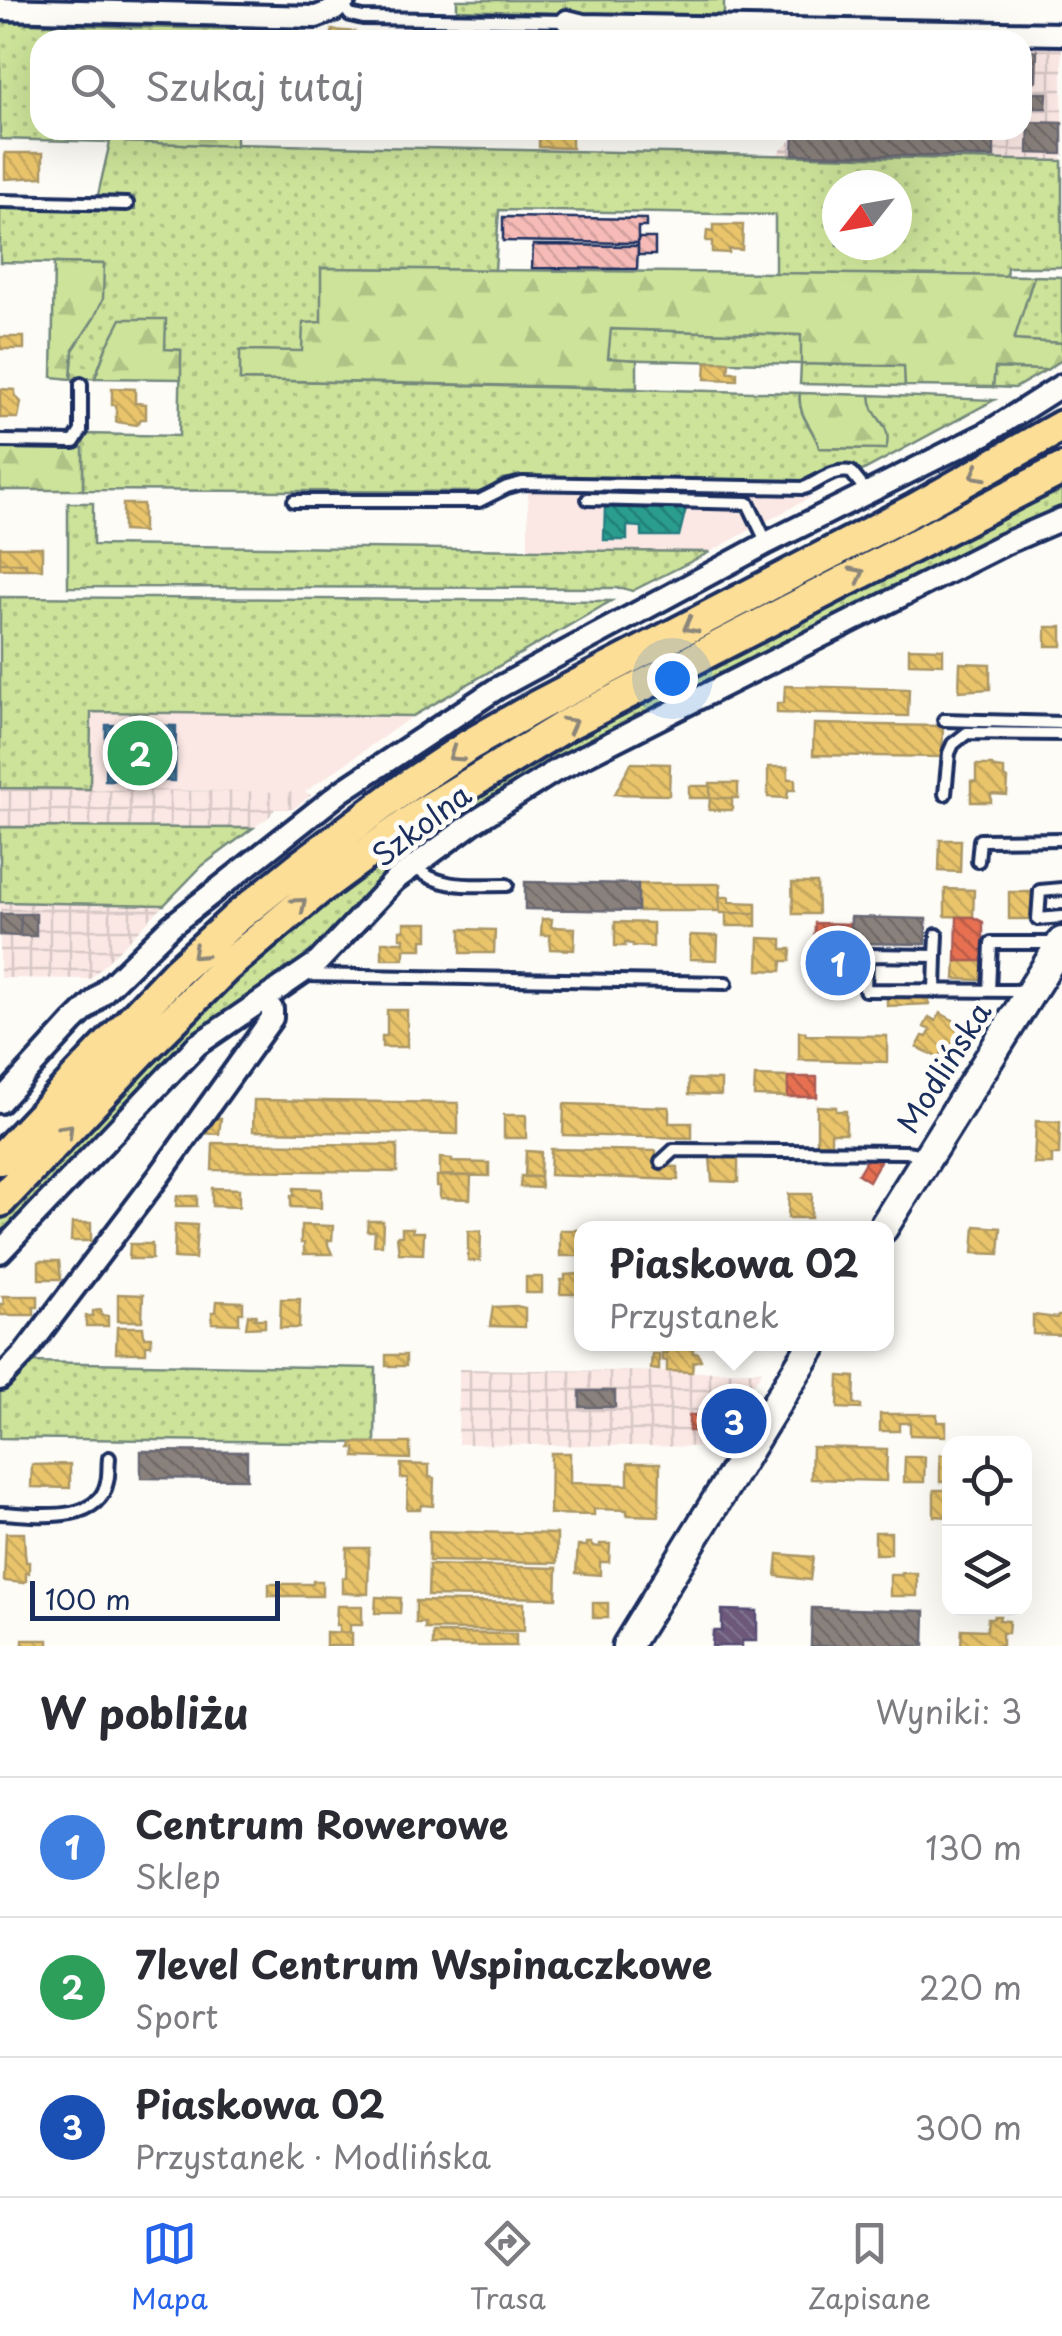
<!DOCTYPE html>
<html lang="pl">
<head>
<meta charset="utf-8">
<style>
  :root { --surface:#fff; --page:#f2f2f3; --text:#2b2b33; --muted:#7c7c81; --line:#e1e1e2; --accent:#2563eb }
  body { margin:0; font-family:"Playpen Sans",sans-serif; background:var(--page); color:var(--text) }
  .controls { position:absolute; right:30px; bottom:30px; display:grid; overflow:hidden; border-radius:20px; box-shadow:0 10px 40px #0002 }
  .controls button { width:90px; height:90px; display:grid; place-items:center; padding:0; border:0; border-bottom:2px solid var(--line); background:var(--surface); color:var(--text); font:50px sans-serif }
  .compass { position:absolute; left:822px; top:170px; width:90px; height:90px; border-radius:50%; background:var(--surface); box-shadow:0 10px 40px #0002; rotate:239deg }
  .scale { position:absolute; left:30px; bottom:25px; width:250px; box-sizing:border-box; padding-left:10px; border:5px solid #1b2f5e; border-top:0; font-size:28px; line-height:35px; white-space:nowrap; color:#1b2f5e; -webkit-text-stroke:8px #fdfcf7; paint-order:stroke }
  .you { position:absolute; left:672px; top:678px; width:35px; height:35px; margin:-25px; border:8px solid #fff; border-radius:50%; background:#1a73e8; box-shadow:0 0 0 15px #1a73e833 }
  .badge { display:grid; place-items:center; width:65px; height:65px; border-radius:50%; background:var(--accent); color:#fff; font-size:32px; font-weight:700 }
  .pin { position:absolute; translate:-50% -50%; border:5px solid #fff; box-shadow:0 2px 10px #0006 }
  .popup { position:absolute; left:574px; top:1221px; width:320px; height:130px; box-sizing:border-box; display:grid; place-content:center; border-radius:20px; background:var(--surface); filter:drop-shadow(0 2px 8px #0005); font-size:32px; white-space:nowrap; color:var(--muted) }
  .popup b { font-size:38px; color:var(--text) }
  .popup::after { content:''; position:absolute; left:50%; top:100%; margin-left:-20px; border:20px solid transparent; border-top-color:var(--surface) }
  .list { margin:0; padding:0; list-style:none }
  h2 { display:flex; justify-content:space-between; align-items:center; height:130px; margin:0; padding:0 40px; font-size:42px }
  h2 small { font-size:32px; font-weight:400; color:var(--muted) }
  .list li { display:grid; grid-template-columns:65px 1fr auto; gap:30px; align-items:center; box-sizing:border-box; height:140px; padding:0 40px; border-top:2px solid var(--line) }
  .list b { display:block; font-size:38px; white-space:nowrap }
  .list p { margin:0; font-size:32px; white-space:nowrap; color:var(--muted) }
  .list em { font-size:32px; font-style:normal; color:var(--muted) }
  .icon { flex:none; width:55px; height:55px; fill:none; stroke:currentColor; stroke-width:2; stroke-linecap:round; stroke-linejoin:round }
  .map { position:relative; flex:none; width:1062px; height:1646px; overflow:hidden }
  .search { position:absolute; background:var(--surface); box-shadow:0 10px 40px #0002; left:30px; right:30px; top:30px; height:110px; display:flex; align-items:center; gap:25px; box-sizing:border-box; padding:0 35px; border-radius:30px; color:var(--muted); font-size:38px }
  .sheet { height:550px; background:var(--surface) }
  nav { display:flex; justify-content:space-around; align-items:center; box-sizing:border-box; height:140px; border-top:2px solid var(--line); background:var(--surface); font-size:28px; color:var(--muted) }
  nav a { display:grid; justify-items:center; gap:5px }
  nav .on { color:var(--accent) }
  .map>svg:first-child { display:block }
  .built { fill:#fbe8e4 }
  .industrial { fill:url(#industrial-grid) }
  .grass { fill:url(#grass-dots); stroke:#74897c; stroke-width:2.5; fill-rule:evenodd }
  .forest { fill:url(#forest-firs); stroke:#74897c; stroke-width:2.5 }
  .homes { fill:url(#homes-back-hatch); stroke:#ab9766; stroke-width:2.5 }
  .shops { fill:url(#shops-back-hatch); stroke:#aa5c55; stroke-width:2.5 }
  .offices { fill:url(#offices-back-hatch); stroke:#544c72; stroke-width:2.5 }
  .schools { fill:url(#schools-back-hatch); stroke:#267c80; stroke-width:2.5 }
  .public { fill:url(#public-back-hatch); stroke:#38648a; stroke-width:2.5 }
  .industry { fill:url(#industry-back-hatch); stroke:#696873; stroke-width:2.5 }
  .building { fill:url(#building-back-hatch); stroke:#1b2f5e; stroke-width:2.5 }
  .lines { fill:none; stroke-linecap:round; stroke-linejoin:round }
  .service-casing { stroke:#1b2f5e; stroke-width:18 }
  .minor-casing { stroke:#1b2f5e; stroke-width:28 }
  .secondary-casing { stroke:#1b2f5e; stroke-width:35 }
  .primary-casing { stroke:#1b2f5e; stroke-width:38 }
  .service { stroke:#fdfcf7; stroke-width:10 }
  .minor { stroke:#fdfcf7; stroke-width:20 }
  .secondary { stroke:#fdfcf7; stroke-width:28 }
  .primary { stroke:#fcde96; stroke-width:30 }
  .oneway { stroke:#8c867a }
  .labels { text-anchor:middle; stroke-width:10; stroke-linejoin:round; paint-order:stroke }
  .street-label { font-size:30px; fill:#1b2f5e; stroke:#fdfcf7 }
</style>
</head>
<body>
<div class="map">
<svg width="1062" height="1646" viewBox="0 0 1062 1646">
  <defs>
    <pattern id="industrial-grid" width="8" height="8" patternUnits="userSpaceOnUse" patternTransform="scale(2.5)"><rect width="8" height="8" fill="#fbe8e4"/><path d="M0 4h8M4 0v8" fill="none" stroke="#d7c7c6"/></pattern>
    <pattern id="grass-dots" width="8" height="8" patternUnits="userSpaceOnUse" patternTransform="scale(2.5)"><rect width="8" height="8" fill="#cce399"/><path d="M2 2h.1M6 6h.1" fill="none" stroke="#afc386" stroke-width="1.8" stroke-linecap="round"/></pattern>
    <pattern id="forest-firs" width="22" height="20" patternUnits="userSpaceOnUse" patternTransform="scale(2.5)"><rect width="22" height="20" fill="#cce399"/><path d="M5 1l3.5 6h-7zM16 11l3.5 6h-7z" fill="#afc386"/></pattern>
    <pattern id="homes-back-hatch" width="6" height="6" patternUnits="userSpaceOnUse" patternTransform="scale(2.5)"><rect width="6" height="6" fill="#e9c46a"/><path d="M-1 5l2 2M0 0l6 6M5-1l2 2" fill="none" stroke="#c7a95e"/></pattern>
    <pattern id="shops-back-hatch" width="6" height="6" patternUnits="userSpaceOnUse" patternTransform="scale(2.5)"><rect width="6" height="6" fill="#e76f51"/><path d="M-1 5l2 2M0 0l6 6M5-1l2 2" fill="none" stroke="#ba5c46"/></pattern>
    <pattern id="offices-back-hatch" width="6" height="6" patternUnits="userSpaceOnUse" patternTransform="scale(2.5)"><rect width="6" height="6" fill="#6d597a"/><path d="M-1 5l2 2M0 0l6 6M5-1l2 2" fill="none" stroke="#80738f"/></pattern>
    <pattern id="schools-back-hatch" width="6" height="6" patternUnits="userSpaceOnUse" patternTransform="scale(2.5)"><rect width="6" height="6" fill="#2a9d8f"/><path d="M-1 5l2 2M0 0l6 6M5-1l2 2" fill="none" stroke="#238078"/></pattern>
    <pattern id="public-back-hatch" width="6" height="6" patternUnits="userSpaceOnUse" patternTransform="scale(2.5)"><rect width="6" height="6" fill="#457b9d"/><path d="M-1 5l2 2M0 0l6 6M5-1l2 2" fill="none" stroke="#396583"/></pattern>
    <pattern id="industry-back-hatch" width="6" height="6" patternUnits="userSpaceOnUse" patternTransform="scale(2.5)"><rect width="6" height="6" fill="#8a817c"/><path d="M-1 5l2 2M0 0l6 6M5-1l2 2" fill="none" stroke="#706a69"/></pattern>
    <pattern id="building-back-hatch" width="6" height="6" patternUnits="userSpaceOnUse" patternTransform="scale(2.5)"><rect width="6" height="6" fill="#f7bbb7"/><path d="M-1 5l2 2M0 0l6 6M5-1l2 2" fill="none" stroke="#d3a1a0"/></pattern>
  </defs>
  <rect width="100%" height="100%" fill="#fdfcf7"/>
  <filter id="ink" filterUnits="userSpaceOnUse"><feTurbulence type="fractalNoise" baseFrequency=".01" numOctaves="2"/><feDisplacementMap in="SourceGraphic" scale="20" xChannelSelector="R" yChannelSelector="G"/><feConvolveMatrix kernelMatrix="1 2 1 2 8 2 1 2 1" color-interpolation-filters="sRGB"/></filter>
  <g filter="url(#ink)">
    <path class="built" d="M528,492L811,497L710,552L528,550Z
      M91,712L413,716L305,792L90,789Z"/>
    <path class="industrial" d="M1022,44H1062V161L775,156L802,130H1022Z
      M0,788L305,792L311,795L293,809H275L269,817L253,828L0,827Z
      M0,902L164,905L90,979L0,978Z
      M459,1369L692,1372L762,1371L716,1447L458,1444Z"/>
    <path class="grass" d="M457,0H724V18L457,10Z
      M0,22L131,27L130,40H40V130H127V142L1062,161V267H1007L1006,277L775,273V215L499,210L495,270L322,268L321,323L302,352L241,350L240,380L800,393C797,416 813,428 820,448L886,449L884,425L872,411L870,395L994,400L862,471C835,456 831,469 809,481L510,478L502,479L484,492L83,490V449L79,448L86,434L179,436L181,350L106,348L95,378L71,379L73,350L94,318L103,264L0,262V207L135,210L134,197L98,195L110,142L0,139ZM837,185H897V245H837Z
      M1034,276L1062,277V343L1013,341Z
      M610,329L801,335L802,364L905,366V386L800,384L801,364L608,359Z
      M994,368L1046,370L1015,388L993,387Z
      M1062,490V510L555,766L328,939L300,965L265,992L0,1242V1220L180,1027L300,921L359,872L547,748L905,565Z
      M68,503H93V545L710,552L632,591L623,588L68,587Z
      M0,597L611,601L413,716L91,712L90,789L0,788Z
      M0,827L253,828L202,866L164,905L0,902Z
      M26,1362L376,1368L375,1443L0,1438V1389Z"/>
    <path class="forest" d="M131,27L237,29V40H130Z
      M127,130H236V146L127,142Z
      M54,263L104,264L103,299L94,318L73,350L71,379L52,377Z
      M321,268L1034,276L1014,340L1062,343V360L1046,370L995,368L993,387L905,386L904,366L801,364V335L611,329L608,358L637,360V388L240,380V350L302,351L303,323L321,322Z
      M121,319H166L165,349L181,350V379L95,378L106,348Z
      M800,393L870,395C871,421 894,423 886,449L819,448C814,427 797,417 800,393Z
      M3,446L83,448V490H0V450Z"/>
    <path class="homes" d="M332,30L355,32V40H332Z
      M489,36H515L516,40H489Z
      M539,131L572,133V148L539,147Z
      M5,153H43V177L5,179Z
      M713,225H743L742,250L729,249V253L712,252V241H706L707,231L713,232Z
      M0,337H24V349H0Z
      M706,362H729L728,372H737V380L705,379Z
      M112,388L135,389V403L146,404V419H141L137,425L116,422V405H112Z
      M0,389L15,390V396L21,402L18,418H0Z
      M123,504H143V532L123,531Z
      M0,547H42V569H26V563H0Z
      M0,563H26V569H0Z
      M1046,627H1062V646H1046Z
      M909,648L943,649V664L909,663Z
      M960,663L990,664V689L959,691Z
      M785,686L909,689L908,716L777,713V703H784Z
      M814,724L943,726L942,757L813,755Z
      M631,763L670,764L669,795L615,794Z
      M976,765H992L995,768L1004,769V777L1008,779L1007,795L991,794V802H971V781L976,782Z
      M768,767H788V779H795V790H788L787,798L768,797Z
      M710,783H738V798H710Z
      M689,786H710V798H689Z
      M710,798H732V810H709Z
      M940,840H961L960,872L939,871Z
      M792,883H817L818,914H793Z
      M638,884H720L719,911H638Z
      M945,889L974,890L973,917L945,916Z
      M1009,892H1035V919H1009Z
      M719,897H729V902L756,903V913H720Z
      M726,913H756V926H726Z
      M542,919H552L551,927L575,928L574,950L550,949V935H541Z
      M615,922L653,923V947L633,946V944L625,943V946H615Z
      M404,923H428V940H422V949H404V959H382V942H404V938H400V930H404Z
      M461,929L495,930L494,953H461Z
      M690,935L718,936L717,960L690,959Z
      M759,938L782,939V949H791L790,961H782L781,971L758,970Z
      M956,961H983L982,980L955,979Z
      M887,992H929V1004L887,1006Z
      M387,1010H407V1047H382V1036H387Z
      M940,1013L962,1025L949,1051L944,1048L939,1058L917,1047L923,1036L927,1037L931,1030L924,1027L929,1017L936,1021Z
      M799,1031L805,1032L806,1035L887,1036V1062L799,1060Z
      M755,1076L788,1077V1097L754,1096Z
      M689,1079L721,1080V1095L689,1094Z
      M254,1100L458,1103V1134L253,1131Z
      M564,1104L669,1107V1123H692V1138L563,1135Z
      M817,1106L836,1107V1111H846V1133H831V1144H817Z
      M504,1115H526V1138H504Z
      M208,1117L221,1118L219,1134L198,1133Z
      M1036,1121L1060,1122L1059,1155H1052V1164H1034Z
      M213,1143L397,1145V1172L212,1170Z
      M551,1149L656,1151V1166L678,1167V1180L550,1175Z
      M526,1151L541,1152L540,1177H525Z
      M710,1156L738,1157V1182L712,1181Z
      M440,1158L452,1159V1162L489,1163V1176L440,1175Z
      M437,1176H471L470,1199L440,1198V1186H437Z
      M521,1176L540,1177L541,1188L520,1187Z
      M212,1188L239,1189V1207L212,1206Z
      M294,1188L321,1189V1208L291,1207V1196H294Z
      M789,1194H812L811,1218H788Z
      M177,1196H197V1206H176Z
      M368,1221H383L382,1245H374L375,1231H367Z
      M72,1223H91V1241H71Z
      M175,1224L197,1225L195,1259L174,1258Z
      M301,1225L333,1226L332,1240H328V1245L332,1254H304V1243H301Z
      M975,1226L1001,1228L999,1254L973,1253Z
      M402,1228H413L412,1232H424L423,1254L399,1253L397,1236H402Z
      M560,1230H582V1256H560Z
      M468,1231H481L480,1261H468Z
      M130,1244H152V1259H129Z
      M39,1261H59L61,1279H39Z
      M580,1274H582V1294H560L561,1280H565V1275Z
      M526,1277H542V1293H526Z
      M118,1294L143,1295L142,1321H118Z
      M1,1296H38V1307H34V1315H0V1304H4L3,1297Z
      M281,1299H300L299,1328H280Z
      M217,1301L243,1302V1313H239V1324L212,1323V1312H216Z
      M516,1306L525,1308V1327L490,1326L493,1307Z
      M101,1310V1315L108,1316V1326H86V1316H93V1311Z
      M248,1315H256L255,1319H265V1327L246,1328Z
      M1033,1315L1057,1318L1058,1316H1062V1335L1033,1334Z
      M117,1327H143L144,1337H151V1345H146V1353H116Z
      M667,1344H693V1353H698L701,1360L693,1362L692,1372L667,1371V1361L662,1360V1353H667Z
      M652,1354H659V1370L651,1369Z
      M386,1355H406V1366H386Z
      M839,1376L855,1377L854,1404L861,1405V1409L838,1408Z
      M880,1414H937V1422H946V1436L910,1435V1423H899V1431H880Z
      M352,1443H410V1459L355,1457V1448H351Z
      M812,1447L887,1449L886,1481L811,1479Z
      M551,1453H570V1483L628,1485V1463H660L659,1516L627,1515V1510L594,1509V1515L550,1514Z
      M940,1455H950V1482H940Z
      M905,1457H925L924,1482H904Z
      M70,1464V1488L31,1487L32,1465Z
      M401,1464L429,1465V1477L434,1478L433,1506L421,1505L420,1509H407L408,1478H401Z
      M934,1490H950V1517L934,1516Z
      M429,1531L557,1534V1563L429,1561Z
      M875,1532H891V1554H875Z
      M6,1533H24L25,1553L26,1562H29V1573H26V1581L23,1583L4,1581Z
      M587,1543H592V1546L600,1547V1544H610L609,1562H600V1575L576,1573L578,1546H587Z
      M347,1548H369L368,1594L342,1593V1578H346Z
      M778,1554L813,1557L810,1580L776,1576Z
      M429,1565L557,1568L556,1598L428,1596Z
      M902,1573H917V1596H890V1575H902Z
      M313,1581H322V1596H269V1584H313Z
      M376,1597L401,1598L400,1613H375Z
      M416,1601L524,1603V1631L425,1629V1623H416Z
      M593,1603H608V1618H593Z
      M337,1606H362V1625H350V1632L339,1633V1625H336Z
      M994,1616H1000L999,1620L1009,1621L1008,1633H1002V1646H961L962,1629L987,1630L988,1618H994Z
      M326,1632L352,1633V1646H326Z
      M433,1633L516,1634V1646H433Z
      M23,1640H48V1646H23Z"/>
    <path class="shops" d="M957,917H973L983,922V961H956Z
      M815,923L851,924L850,943H862V984L813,983Z
      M788,1077H817V1097H788Z
      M869,1155L880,1161L869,1181L858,1174Z
      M689,1415H706V1431H689Z"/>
    <path class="offices" d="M722,1610L757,1611V1641H742V1646H712L713,1631H722Z"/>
    <path class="schools" d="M605,507L686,508L679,536H642V527L627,526V540H604Z"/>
    <path class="public" d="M106,725L176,726L175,781L105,780Z"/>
    <path class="industry" d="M1024,51H1037L1036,81H1023Z
      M1022,93H1047L1046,108H1022Z
      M1029,122L1062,123V154L1028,153Z
      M794,130H994V157L793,154Z
      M525,882L638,884V911L525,909Z
      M0,914H21L20,936L0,935Z
      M21,914H36V936H20Z
      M851,917L926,919V944L850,943Z
      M580,1391H615V1407H580Z
      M141,1451L247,1452V1479L141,1478Z
      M812,1608L925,1611L924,1646H811Z"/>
    <path class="building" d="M503,217L646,219V227H638V243L503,241Z
      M638,238H655V255H638Z
      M533,245L638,246L637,269L532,268Z"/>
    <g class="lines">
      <defs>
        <path id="service" d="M342,4L350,15L363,18L567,21
          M0,201L127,204
          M0,441L74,442L81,431V384
          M588,499L748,503L767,543
          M294,501H479L507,487L522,483L804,488C821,481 831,469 851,472L867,492
          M944,720L1062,723
          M945,794L949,753L953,744L967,733L1062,734
          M978,861L980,840L1062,839
          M413,866C440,890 473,885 507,885
          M1062,889L1040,891L1038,919L1062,917
          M936,956L937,935
          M305,975L726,983
          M935,991L936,956L866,955L865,990L1025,991
          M989,991L991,943H1055
          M661,1162L674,1150L906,1152L925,1155
          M0,1513C33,1514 98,1526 107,1482C109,1475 108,1466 109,1458"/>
        <path id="minor" d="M0,9L316,17L334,10L345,0
          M567,21L583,25L1062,34
          M0,1102L73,1022L171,926L342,791L496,689L767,543L985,434L1062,385
          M0,1252L197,1045L318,962L395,880L473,823L555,771L1004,544L1062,519
          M0,1379L24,1354L159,1176L272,1018V1009L263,1000"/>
        <path id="secondary" d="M883,1228L1062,942
          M627,1646L813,1344"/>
        <path id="primary" d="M0,1159L177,972L236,918L299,867L406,787L469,745L539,705L915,509L1062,426
          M0,1201L141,1052L226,967L319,889L422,813L566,725L1062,469"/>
      </defs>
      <use href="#service" class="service-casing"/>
      <use href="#minor" class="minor-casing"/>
      <use href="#secondary" class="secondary-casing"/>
      <use href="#primary" class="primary-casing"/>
      <use href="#service" class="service"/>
      <use href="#minor" class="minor"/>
      <use href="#secondary" class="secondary"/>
      <use href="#primary" class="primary"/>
    </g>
    <defs><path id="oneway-chevron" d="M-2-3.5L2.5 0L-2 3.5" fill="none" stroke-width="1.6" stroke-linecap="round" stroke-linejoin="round" transform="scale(2.5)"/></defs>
    <g class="oneway">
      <use href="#oneway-chevron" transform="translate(977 474) rotate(151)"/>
      <use href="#oneway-chevron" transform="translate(858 574) rotate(-27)"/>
      <use href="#oneway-chevron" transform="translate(690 626) rotate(152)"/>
      <use href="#oneway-chevron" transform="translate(570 724) rotate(-28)"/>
      <use href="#oneway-chevron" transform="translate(455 755) rotate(146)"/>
      <use href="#oneway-chevron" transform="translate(300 904) rotate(-40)"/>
      <use href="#oneway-chevron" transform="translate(198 953) rotate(137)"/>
      <use href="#oneway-chevron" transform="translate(67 1130) rotate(-46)"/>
    </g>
  </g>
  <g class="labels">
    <g class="street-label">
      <text transform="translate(422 826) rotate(-37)" y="10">Szkolna</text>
      <text transform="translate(945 1068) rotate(-58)" y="10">Modlińska</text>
    </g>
  </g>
</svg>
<div class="controls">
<button><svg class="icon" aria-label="locate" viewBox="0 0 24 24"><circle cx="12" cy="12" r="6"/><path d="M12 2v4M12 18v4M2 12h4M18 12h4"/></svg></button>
<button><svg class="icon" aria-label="layers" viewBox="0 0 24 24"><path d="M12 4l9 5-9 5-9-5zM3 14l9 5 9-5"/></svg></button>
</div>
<svg class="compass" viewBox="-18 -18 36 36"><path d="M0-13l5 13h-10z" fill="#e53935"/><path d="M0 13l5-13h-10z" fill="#7c7c81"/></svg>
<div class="scale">100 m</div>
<div class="you"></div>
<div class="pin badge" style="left:838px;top:963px;background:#3f7fe0">1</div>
<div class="pin badge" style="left:140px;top:753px;background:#2e9e5b">2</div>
<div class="pin badge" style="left:734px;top:1421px;background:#1a4fb4">3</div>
<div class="popup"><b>Piaskowa 02</b>Przystanek</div>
<div class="search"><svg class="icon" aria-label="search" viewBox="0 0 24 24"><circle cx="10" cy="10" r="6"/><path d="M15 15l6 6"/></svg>Szukaj tutaj</div>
</div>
<section class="sheet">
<h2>W pobliżu<small>Wyniki: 3</small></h2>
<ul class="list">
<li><span class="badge" style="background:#3f7fe0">1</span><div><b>Centrum Rowerowe</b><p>Sklep</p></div><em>130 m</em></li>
<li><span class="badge" style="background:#2e9e5b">2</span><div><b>7level Centrum Wspinaczkowe</b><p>Sport</p></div><em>220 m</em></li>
<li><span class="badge" style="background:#1a4fb4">3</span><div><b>Piaskowa 02</b><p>Przystanek · Modlińska</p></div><em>300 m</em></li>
</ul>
</section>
<nav>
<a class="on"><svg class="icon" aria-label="map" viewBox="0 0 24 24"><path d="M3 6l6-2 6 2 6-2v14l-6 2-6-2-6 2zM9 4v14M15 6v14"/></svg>Mapa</a>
<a><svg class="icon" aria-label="directions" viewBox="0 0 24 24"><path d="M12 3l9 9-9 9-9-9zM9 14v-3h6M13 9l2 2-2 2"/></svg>Trasa</a>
<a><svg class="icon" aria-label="saved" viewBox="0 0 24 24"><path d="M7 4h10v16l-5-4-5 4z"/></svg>Zapisane</a>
</nav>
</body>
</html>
